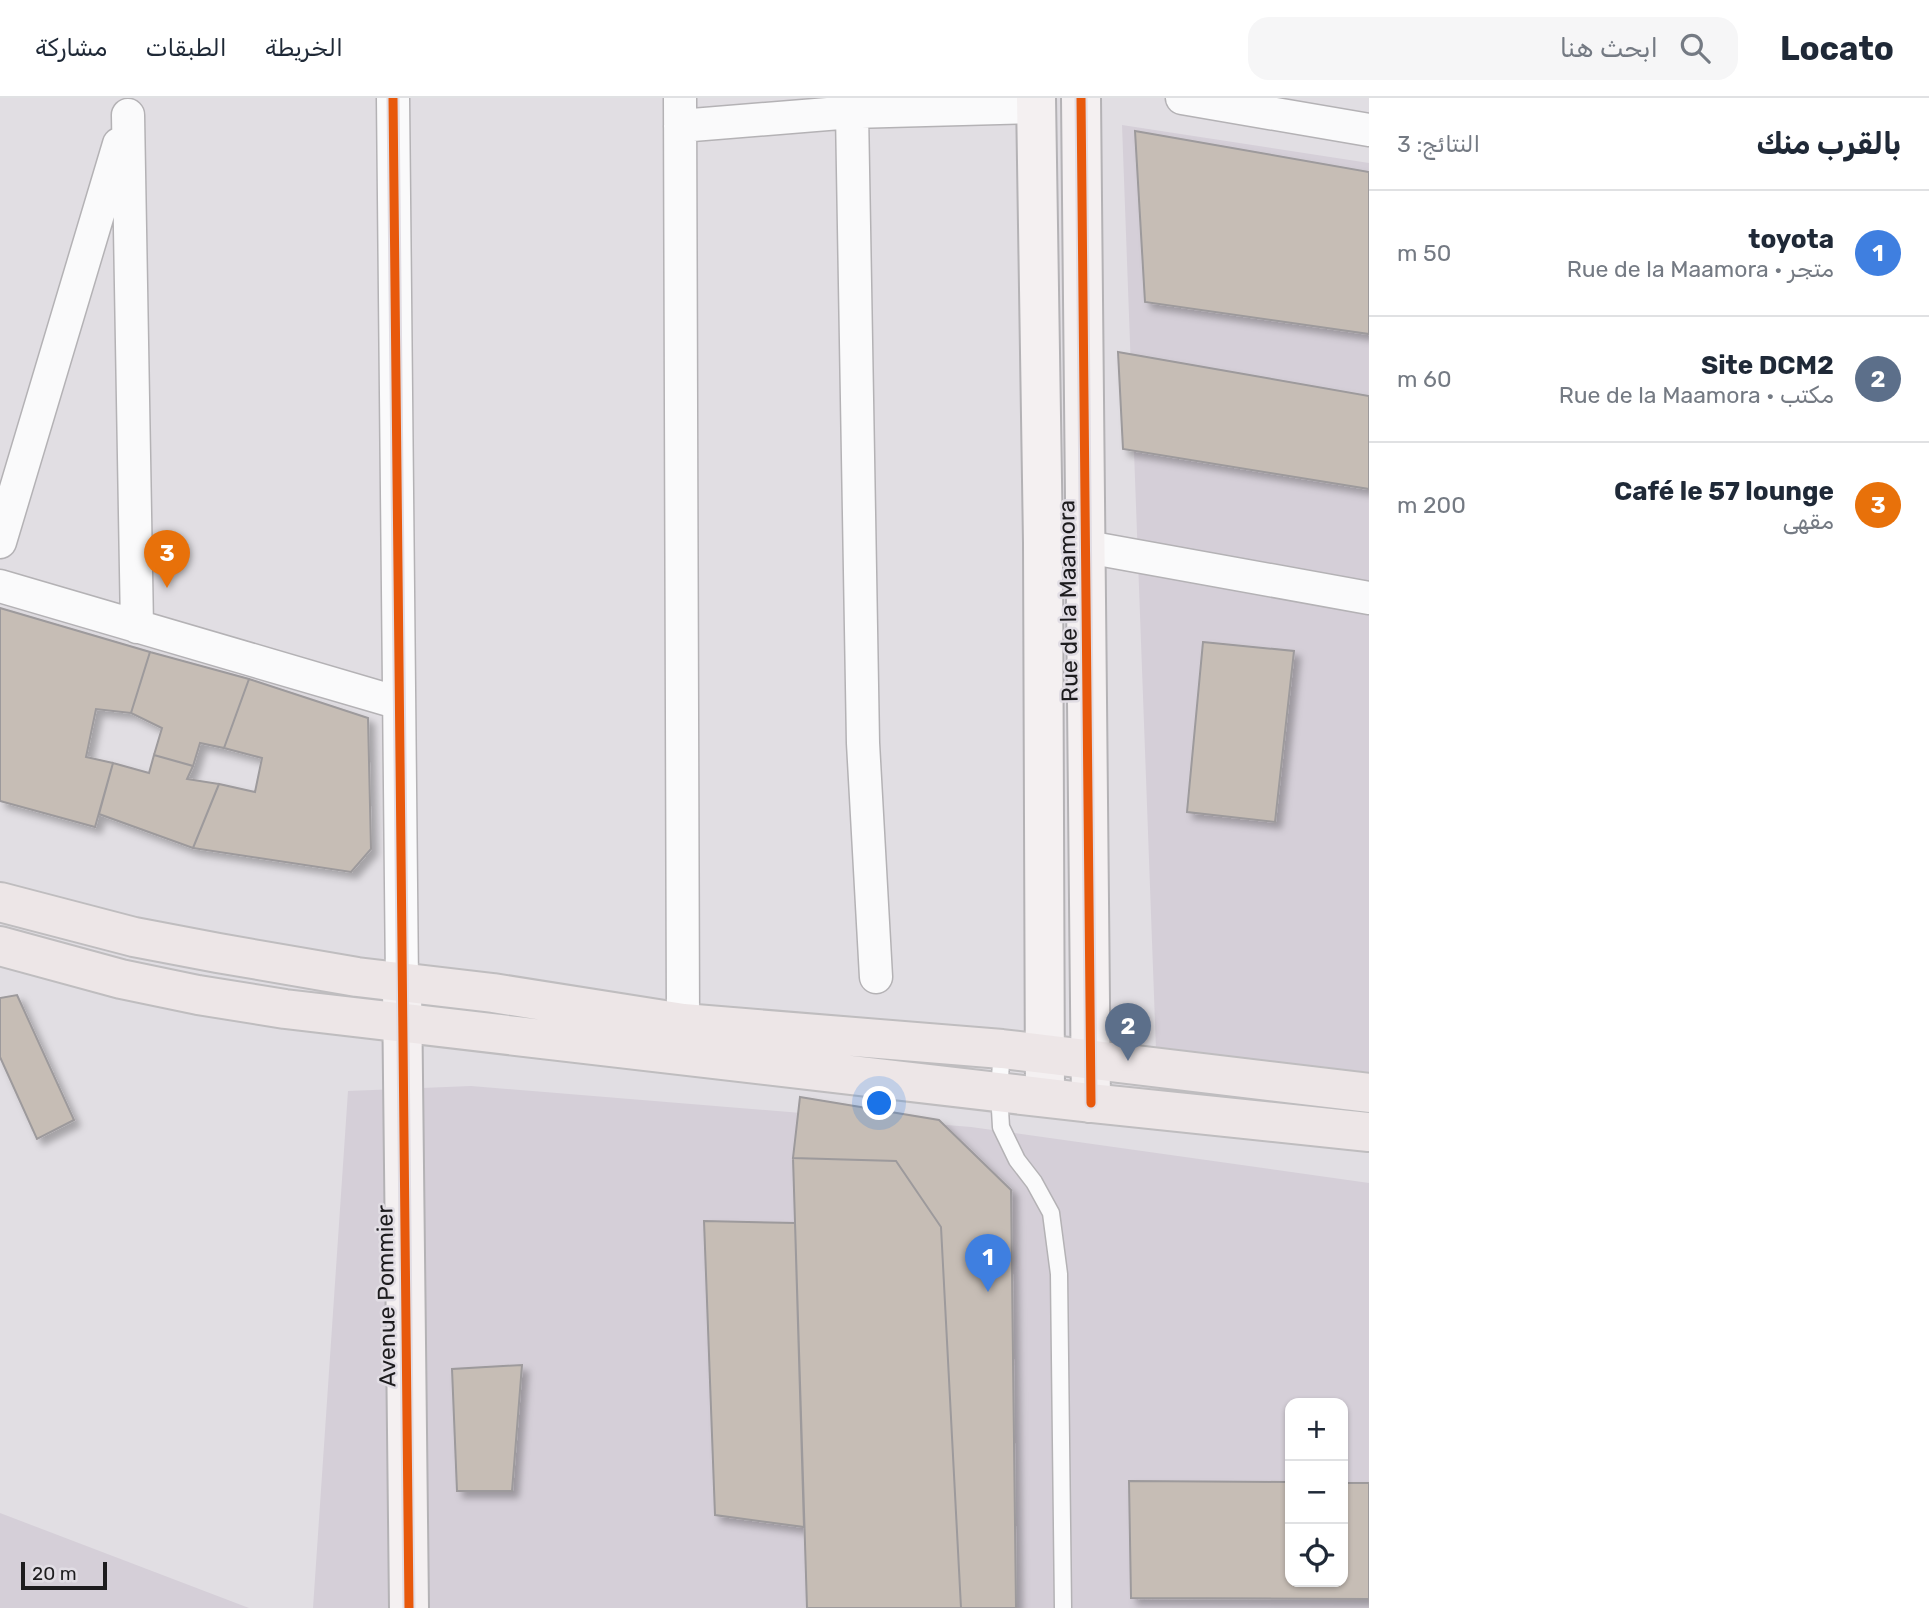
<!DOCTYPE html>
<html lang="ar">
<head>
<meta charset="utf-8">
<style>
  :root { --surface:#fff; --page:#f6f6f7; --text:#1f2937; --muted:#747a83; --line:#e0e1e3; --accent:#626063 }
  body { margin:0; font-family:Rubik,Cairo,sans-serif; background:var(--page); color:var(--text); direction:rtl }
  .controls { position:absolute; right:21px; bottom:21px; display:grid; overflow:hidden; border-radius:14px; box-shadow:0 2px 5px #0004 }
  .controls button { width:63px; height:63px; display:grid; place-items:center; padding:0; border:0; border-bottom:2px solid var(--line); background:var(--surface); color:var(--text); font:35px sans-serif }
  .scale { position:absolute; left:21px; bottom:18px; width:86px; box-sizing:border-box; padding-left:7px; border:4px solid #1d1c1e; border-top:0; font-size:19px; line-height:24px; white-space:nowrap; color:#1d1c1e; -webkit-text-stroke:5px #e1dde4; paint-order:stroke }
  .you { position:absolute; left:880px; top:1006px; width:24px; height:24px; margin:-18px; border:5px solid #fff; border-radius:50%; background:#1a73e8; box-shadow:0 0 0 10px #1a73e833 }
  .badge { display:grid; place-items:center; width:46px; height:46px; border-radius:50%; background:var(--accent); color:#fff; font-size:23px; font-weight:700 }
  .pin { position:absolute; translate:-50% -58px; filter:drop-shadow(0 2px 4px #0008) }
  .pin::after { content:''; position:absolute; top:37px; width:24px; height:21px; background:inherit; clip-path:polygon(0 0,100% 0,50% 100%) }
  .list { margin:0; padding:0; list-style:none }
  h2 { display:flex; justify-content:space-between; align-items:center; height:91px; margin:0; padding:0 28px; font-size:30px }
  h2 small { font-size:23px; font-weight:400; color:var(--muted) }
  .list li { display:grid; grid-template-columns:46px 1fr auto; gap:21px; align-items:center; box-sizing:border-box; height:126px; padding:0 28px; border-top:2px solid var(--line) }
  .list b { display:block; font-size:26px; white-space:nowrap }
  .list p { margin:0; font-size:23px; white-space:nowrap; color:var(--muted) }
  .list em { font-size:23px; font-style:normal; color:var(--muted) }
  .icon { flex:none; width:38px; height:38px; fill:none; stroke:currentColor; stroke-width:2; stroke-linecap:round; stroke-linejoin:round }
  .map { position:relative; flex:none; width:1369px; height:1510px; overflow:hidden; direction:ltr }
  header { display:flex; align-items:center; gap:42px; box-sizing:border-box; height:98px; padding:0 35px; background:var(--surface); border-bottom:2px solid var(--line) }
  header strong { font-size:33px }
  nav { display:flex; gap:38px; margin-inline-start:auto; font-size:24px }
  .search { width:490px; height:63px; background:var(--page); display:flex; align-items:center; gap:18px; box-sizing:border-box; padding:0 24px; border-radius:21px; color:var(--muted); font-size:26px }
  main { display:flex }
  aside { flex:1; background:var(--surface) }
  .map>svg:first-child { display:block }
  .built { fill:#d5cfd8; fill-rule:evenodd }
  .building { fill:#c6bdb5; stroke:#9d9a9c; stroke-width:2; filter:url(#shadow) }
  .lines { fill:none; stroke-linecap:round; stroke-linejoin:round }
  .lane-casing { stroke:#b4b2b5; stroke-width:19 }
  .street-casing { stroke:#b4b2b5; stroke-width:35 }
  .secondary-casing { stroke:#b4b2b5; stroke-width:42 }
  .primary-casing { stroke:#bfbdbf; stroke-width:42 }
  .lane { stroke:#fafafb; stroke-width:16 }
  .street { stroke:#fafafb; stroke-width:32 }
  .secondary { stroke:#f4f0f1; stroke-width:38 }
  .primary { stroke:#ede6e7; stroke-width:38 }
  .cycleway-casing { stroke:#e1dde4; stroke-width:13 }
  .cycleway { stroke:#e8590c; stroke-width:9 }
  .labels { text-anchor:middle; stroke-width:5; stroke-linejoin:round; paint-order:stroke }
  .street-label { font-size:23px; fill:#1d1c1e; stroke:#e1dde4 }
</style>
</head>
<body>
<header>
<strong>Locato</strong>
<div class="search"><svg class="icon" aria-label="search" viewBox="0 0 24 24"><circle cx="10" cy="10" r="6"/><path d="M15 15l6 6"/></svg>ابحث هنا</div>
<nav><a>الخريطة</a><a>الطبقات</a><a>مشاركة</a></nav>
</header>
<main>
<aside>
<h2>بالقرب منك<small>النتائج: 3</small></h2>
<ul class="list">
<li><span class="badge" style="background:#3f7fe0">1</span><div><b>toyota</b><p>متجر · Rue de la Maamora</p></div><em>50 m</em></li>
<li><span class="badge" style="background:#5c6f8a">2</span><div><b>Site DCM2</b><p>مكتب · Rue de la Maamora</p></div><em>60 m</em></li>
<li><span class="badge" style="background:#e8710a">3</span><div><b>Café le 57 lounge</b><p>مقهى</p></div><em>200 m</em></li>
</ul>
</aside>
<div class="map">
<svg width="1369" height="1510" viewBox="0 0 1369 1510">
  <defs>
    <filter id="shadow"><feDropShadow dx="6" dy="6" stdDeviation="3.5" flood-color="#0004"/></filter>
  </defs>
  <rect width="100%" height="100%" fill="#e1dee3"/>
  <path class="built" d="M1122,27L1369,65V974L1156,952Z
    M471,988L971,1029L1369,1085V1510H313L348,993ZM1290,1305H1343V1484H1290Z
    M0,1415L249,1510H0Z"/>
  <path class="building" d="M1135,33L1369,74V236L1145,204Z
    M1118,254L1369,298V391L1123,351Z
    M0,510L150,554L131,615L96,611L86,659L113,665L95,729L0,703Z
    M1203,544L1294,553L1275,724L1187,714Z
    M150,554L249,581L224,650L200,645L193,668L154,657L162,630L131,615Z
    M249,581L368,620L371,751L351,774L193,750L219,686L255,694L262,660L224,650Z
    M154,657L193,668L187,681L219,686L193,750L99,716L113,665L149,675Z
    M17,897L74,1022L37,1041L0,959V900Z
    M800,999L939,1022L1011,1092L1016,1510H961L941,1129L896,1063L793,1060Z
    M793,1060L896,1063L941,1129L961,1510H807Z
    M704,1123L795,1125L804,1429L715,1417Z
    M522,1267L512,1393H457L452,1271Z
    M1129,1383L1290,1384V1484H1343V1385H1369V1501L1131,1500Z"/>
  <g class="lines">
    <defs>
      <path id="lane" d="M1002,951L999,994L1001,1029L1017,1062L1034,1084L1051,1115L1059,1176L1063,1510"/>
      <path id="street" d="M393,0L402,885
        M680,0L683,925
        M1182,0L1369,32
        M852,14L863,645L876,879
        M128,17L137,529
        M680,28L852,14L1036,9
        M0,444L119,46
        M1043,445L1087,449L1369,500
        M0,488L399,605"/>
      <path id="secondary" d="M1036,0L1043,445L1045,999
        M1081,0L1091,1005
        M402,891L409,1510"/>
      <path id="primary" d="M0,804L134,839L218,855L357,879L493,895L683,925L1002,951L1369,995
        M0,848L121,881L198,897L285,911L1091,1005L1369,1034"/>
    </defs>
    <use href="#lane" class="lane-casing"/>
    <use href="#street" class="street-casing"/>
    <use href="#secondary" class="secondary-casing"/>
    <use href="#primary" class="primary-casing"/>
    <use href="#lane" class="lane"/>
    <use href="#street" class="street"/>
    <use href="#secondary" class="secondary"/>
    <use href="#primary" class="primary"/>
    <defs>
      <path id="cycleway" d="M393,0L409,1510
        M1081,0L1091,1005"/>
    </defs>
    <use href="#cycleway" class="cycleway-casing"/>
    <use href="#cycleway" class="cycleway"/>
  </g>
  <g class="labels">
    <g class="street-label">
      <text transform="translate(1068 503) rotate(-91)" y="8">Rue de la Maamora</text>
      <text transform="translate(386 1198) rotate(-91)" y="8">Avenue Pommier</text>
    </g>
  </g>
</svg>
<div class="controls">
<button>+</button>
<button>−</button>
<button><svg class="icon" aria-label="locate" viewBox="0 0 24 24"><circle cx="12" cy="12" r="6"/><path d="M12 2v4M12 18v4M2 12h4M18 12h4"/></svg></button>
</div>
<div class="scale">20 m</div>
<div class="you"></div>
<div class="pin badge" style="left:988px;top:1194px;background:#3f7fe0">1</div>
<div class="pin badge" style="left:1128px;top:963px;background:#5c6f8a">2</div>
<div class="pin badge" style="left:167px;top:490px;background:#e8710a">3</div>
</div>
</main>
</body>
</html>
